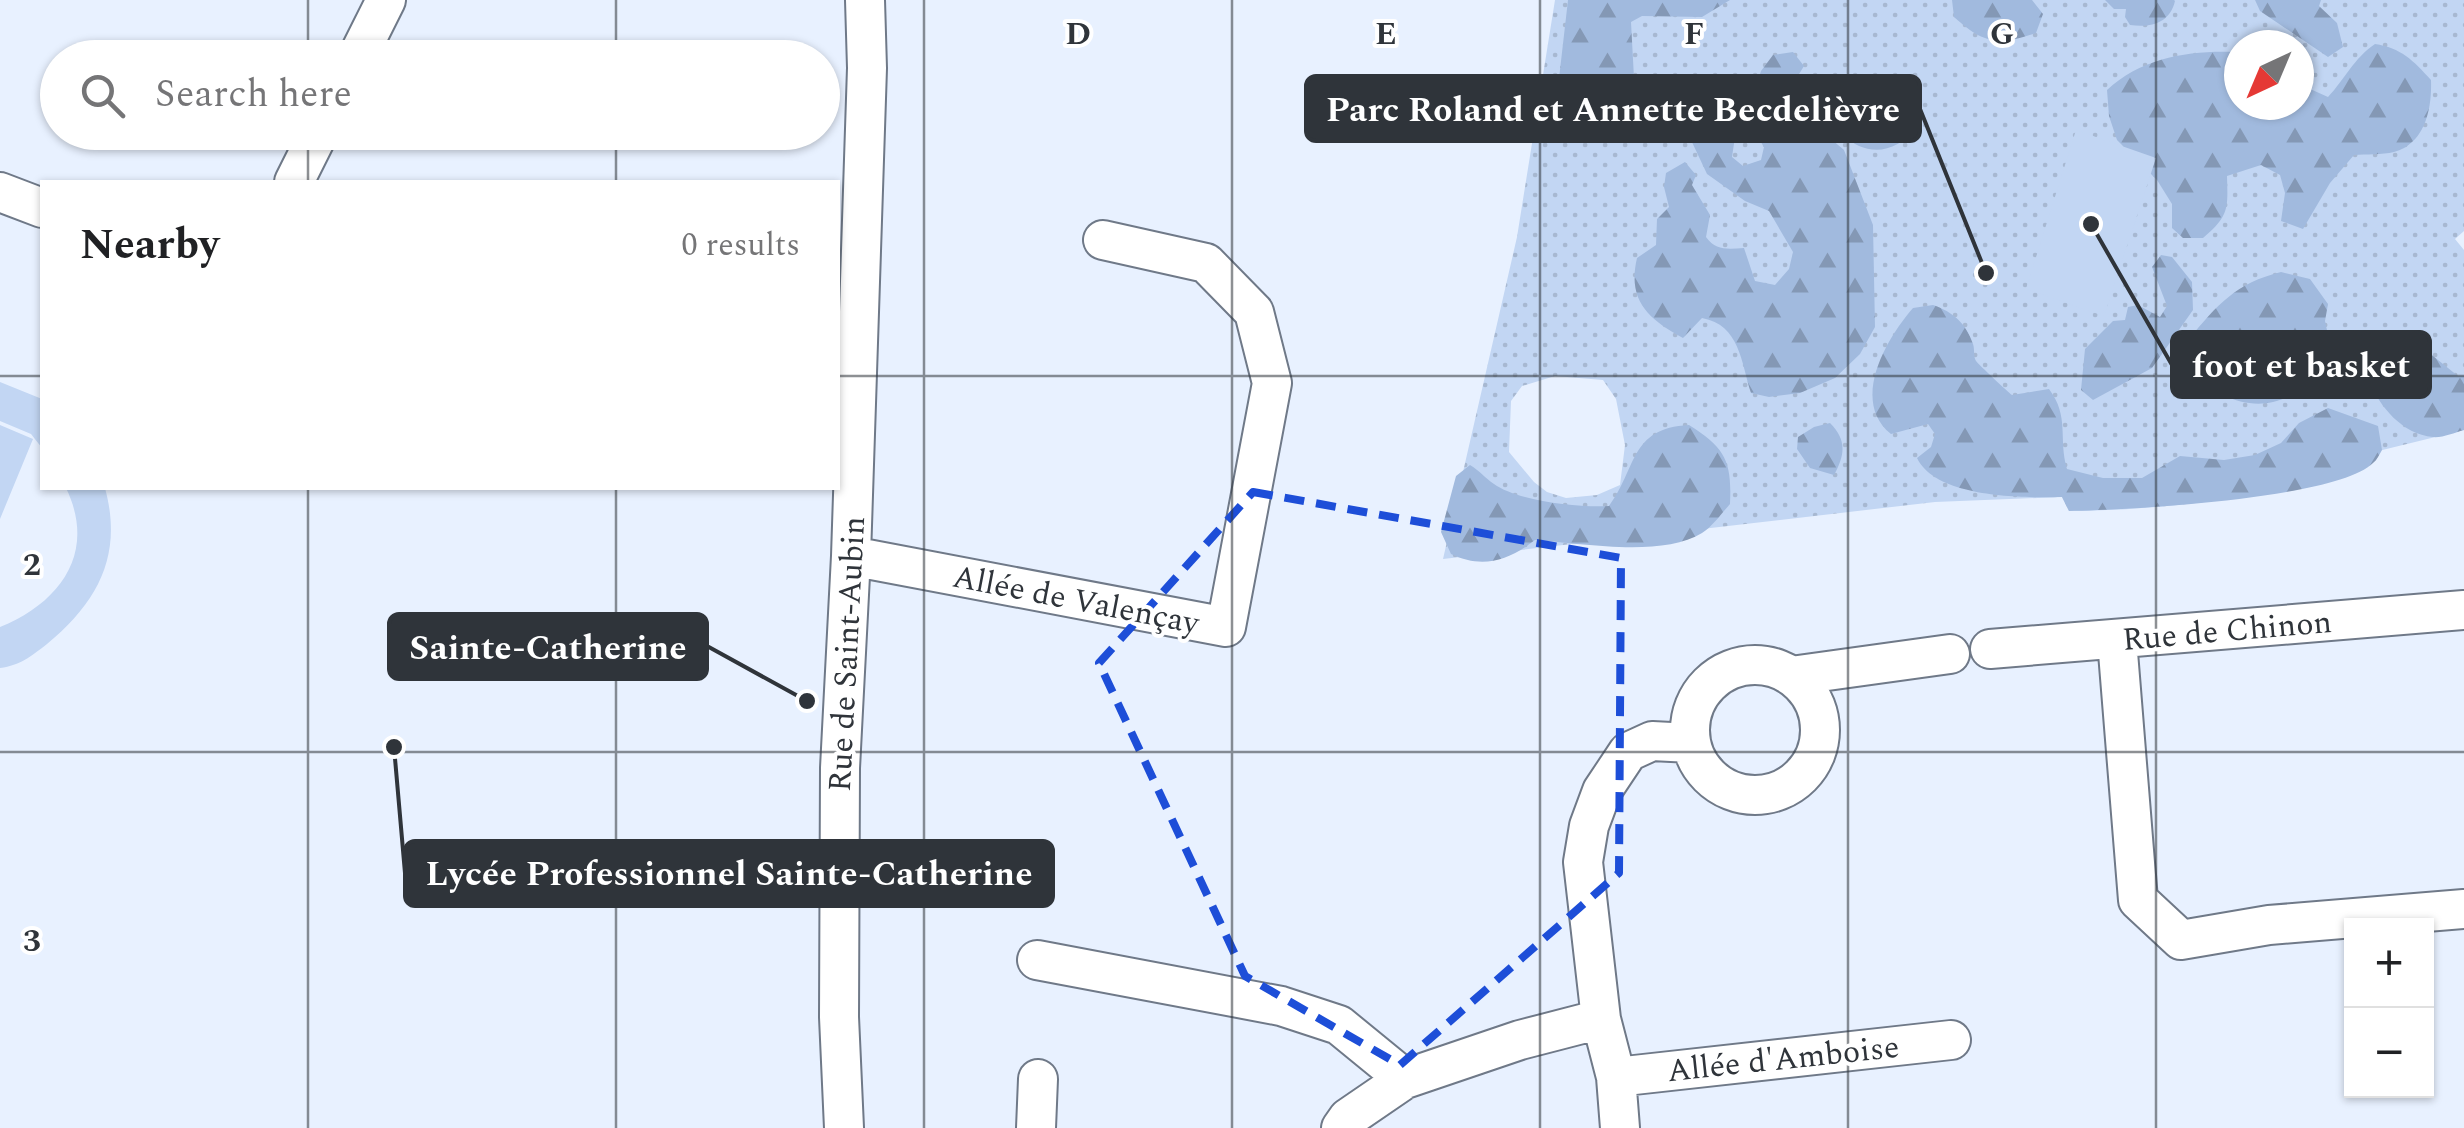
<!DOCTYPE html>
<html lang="en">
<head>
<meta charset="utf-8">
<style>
  :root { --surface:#fff; --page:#f2f2f2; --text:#202124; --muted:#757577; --line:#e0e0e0 }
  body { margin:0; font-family:Spectral,serif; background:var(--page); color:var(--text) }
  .controls { position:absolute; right:30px; bottom:30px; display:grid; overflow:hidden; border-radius:0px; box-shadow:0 2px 8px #0004 }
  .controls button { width:90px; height:90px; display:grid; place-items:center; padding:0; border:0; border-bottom:2px solid var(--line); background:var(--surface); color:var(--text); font:50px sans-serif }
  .compass { position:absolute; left:2224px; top:30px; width:90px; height:90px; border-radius:50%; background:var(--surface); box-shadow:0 2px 8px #0004; rotate:224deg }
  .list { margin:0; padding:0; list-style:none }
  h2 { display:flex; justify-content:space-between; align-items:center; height:130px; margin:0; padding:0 40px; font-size:42px }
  h2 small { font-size:32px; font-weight:400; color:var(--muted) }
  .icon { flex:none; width:55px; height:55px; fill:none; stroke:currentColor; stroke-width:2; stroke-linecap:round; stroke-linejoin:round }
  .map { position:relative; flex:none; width:2464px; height:1128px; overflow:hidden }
  .search { position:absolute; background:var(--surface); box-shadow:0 2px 8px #0004; left:40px; top:40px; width:800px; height:110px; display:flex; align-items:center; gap:25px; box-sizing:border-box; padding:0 35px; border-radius:55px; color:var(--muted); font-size:38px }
  .panel { position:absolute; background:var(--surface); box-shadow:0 2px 8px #0004; left:40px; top:180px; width:800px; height:310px; border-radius:0px }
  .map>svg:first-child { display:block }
  .grass { fill:url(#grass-dots); fill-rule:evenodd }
  .forest { fill:url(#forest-firs) }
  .garden { fill:#c2d6f3 }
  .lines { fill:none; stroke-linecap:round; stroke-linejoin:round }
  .street-casing { stroke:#6f7988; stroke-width:42 }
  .street { stroke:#fff; stroke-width:38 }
  .marked { fill:none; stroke:#1d4ed8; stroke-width:8; stroke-dasharray:20 12; stroke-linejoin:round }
  .grid { fill:none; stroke:#2f343a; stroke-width:2.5; stroke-opacity:0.55 }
  .labels { text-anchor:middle; stroke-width:8; stroke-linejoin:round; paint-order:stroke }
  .street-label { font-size:32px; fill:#2f343a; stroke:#fff }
  .grid-label { font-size:32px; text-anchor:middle; font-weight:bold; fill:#2f343a; stroke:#fff; stroke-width:8; stroke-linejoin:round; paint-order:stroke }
  .leader { fill:none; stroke:#2f343a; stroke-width:4 }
  .callout-dot { fill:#2f343a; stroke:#fff; stroke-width:4 }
  .callout { fill:#2f343a; stroke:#2f343a; stroke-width:4 }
  .callout-label { font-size:35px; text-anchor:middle; font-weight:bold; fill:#fff }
</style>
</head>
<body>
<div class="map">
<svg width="2464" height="1128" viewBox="0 0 2464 1128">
  <defs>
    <pattern id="grass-dots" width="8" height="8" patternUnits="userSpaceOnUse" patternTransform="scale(2.5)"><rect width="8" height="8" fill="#c2d6f3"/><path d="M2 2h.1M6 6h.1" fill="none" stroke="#a7b8d1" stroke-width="1.8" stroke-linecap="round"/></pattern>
    <pattern id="forest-firs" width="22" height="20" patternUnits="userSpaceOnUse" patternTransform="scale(2.5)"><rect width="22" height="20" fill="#a1bade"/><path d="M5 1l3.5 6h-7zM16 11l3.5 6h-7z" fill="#8498b5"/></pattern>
  </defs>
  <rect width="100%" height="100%" fill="#e8f1ff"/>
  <path class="grass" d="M1555,0H2464V231L2455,239L2464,250V430L2313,467V482C2232,502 2152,510 2069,511L2062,497L1935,502L1443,559L1517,237ZM2239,45H2299V105H2239ZM1555,376L1603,380L1616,399L1625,445L1620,485L1597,495L1566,498L1547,492L1534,482L1509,452L1511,401L1522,386Z"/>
  <path class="forest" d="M1568,0H1730L1702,17L1642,16L1631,22L1634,78L1623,102L1583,121L1557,96Z
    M1952,0H2032L2043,14L2036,33C1998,45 1985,45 1954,17Z
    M2105,0H2174L2175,1C2170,23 2151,28 2130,25L2125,17L2126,9H2114Z
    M2255,0H2321L2319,6L2337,23L2343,47L2328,57L2260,11Z
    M2375,44C2401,48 2413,60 2431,80C2432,107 2426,143 2394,152C2382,155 2366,154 2354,155L2330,183L2303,229L2281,221L2285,193L2280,175L2261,165L2227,176C2228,209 2229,216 2203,238H2183L2172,228V204L2157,180L2117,140L2109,116L2107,90C2142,57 2191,50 2237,52L2239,105H2299V84L2328,97C2345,79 2354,58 2375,44Z
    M1793,52L1804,66L1785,97L1792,107V123L1807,139H1831L1844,150L1873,225L1875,327L1860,354L1835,378L1800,393L1769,397L1751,393C1741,362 1740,325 1702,318L1683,338C1648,319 1627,300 1637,258L1656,245L1657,219L1669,207L1664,187L1666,173L1685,162L1696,175L1692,185L1710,215L1706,237C1716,251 1728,249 1744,248L1755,281L1775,285L1789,269L1793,252L1769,211L1745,201L1707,174L1683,123L1682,96L1691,76L1732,90L1738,117L1732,157L1743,166L1761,160L1764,147L1755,133L1757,114L1766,109L1764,100L1755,90L1761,71L1773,55Z
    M1854,76L1871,89L1874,103L1868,112L1873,124L1886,122V107L1897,98H1912L1918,125C1869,193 1792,102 1854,76Z
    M2161,255L2172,257L2192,282L2193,310L2152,368L2093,400L2081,390L2085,349L2113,321L2125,320L2128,307L2138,305L2160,317L2167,306L2152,267Z
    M2281,272L2310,279L2328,304L2325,321L2331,349C2320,362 2308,385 2295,393C2257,416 2222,398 2191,376L2189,339C2217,305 2236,283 2281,272Z
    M1933,305C1953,312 1966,323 1973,344C1975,350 1973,356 1976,361C1978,364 2008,392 2012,395L2049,389C2070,417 2058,438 2067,469L2103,478H2142L2180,456L2224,460L2255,455L2281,443L2299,423L2328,408L2378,426L2382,450C2379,455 2377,460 2373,463C2337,499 2124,510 2069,511L2062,497C2023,498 1936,498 1917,458L1931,447L1935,434L1928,424L1891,434C1850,401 1886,339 1913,308Z
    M2388,344L2423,348L2458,376H2464V430C2454,433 2442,438 2433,437C2402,434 2380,407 2369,381Z
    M1830,423C1847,440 1845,455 1834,475L1810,468L1797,449L1798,437L1814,427Z
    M1689,425C1726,448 1732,462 1730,504C1722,513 1712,527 1702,533C1662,558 1580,543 1535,540C1508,561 1482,569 1451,554L1441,532L1456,476L1470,465C1480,471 1485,478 1494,484C1517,501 1581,508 1609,506C1637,469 1629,428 1689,425Z"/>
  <path class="garden" d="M2076,130L2156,158L2104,316L2026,289Z
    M0,382L42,399V448L31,434L0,421Z
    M0,425L33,439L0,519Z
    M66,488H105C123,554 99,601 47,644C30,657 21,665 0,668V627C61,602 97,552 66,488Z"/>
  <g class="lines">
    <defs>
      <path id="street" d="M357,58L386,0
        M294,182L319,132
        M0,192L42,208
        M851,556L1226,627L1272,383L1254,312L1206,263L1103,240
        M2117,640L2138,900L2181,940L2269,925L2464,909
        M1990,649L2464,610
        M1690 730a65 65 0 1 1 130 0a65 65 0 1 1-130 0Z
        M1791,676L1950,654
        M1037,960L1281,1006L1339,1025L1405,1079L1520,1040L1601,1019
        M1616,1077L1951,1040
        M844,1128L839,1017L840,768L851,556L867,68L865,0
        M1036,1128L1038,1079
        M1341,1128L1348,1118L1405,1079
        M1620,1128L1616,1077L1601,1019L1583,862L1589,826L1602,791L1628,752L1652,741L1691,743"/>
    </defs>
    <use href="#street" class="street-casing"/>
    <use href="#street" class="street"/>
  </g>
  <path class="marked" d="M1253,492L1621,558L1619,873L1400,1065L1245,976L1099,663Z"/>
  <path class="grid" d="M308,0V58M616,0V58M924,0V1128M1232,0V1128M1540,0V1128M1848,0V1128M2156,0V1128M308,132V182M616,132V182M0,376H42M838,376H2464M308,488V1128M616,488V1128M0,752H2464"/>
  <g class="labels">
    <g class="street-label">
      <text transform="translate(1076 599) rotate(11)" y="11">Allée de Valençay</text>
      <text transform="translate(2227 630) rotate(-5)" y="11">Rue de Chinon</text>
      <text transform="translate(846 654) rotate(-87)" y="11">Rue de Saint-Aubin</text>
      <text transform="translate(1783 1058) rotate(-6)" y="11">Allée d'Amboise</text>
    </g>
  </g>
  <g class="grid-label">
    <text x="1078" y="44">D</text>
    <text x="1386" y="44">E</text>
    <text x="1694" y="44">F</text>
    <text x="2002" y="44">G</text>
    <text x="32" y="575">2</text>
    <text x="32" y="951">3</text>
  </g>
  <path class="leader" d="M1986 273L1920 109M2091 224L2172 365M807 701L707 646M394 747L405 873"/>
  <g class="callout-dot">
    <circle cx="1986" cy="273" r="10"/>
    <circle cx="2091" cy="224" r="10"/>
    <circle cx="807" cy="701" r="10"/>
    <circle cx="394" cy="747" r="10"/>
  </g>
  <g class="callout">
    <rect x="1306" y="76" width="614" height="65" rx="10"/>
    <rect x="2172" y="332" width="258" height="65" rx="10"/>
    <rect x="389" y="614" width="318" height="65" rx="10"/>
    <rect x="405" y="841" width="648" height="65" rx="10"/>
  </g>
  <g class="callout-label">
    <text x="1613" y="121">Parc Roland et Annette Becdelièvre</text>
    <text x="2301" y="377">foot et basket</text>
    <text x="548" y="659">Sainte-Catherine</text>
    <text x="729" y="885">Lycée Professionnel Sainte-Catherine</text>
  </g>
</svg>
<div class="controls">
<button>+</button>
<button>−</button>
</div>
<svg class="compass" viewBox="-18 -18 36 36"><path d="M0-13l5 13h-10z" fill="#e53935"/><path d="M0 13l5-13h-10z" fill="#757577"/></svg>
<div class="search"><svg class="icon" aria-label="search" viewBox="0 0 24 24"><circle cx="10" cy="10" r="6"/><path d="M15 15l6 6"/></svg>Search here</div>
<section class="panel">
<h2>Nearby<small>0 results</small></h2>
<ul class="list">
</ul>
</section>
</div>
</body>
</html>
